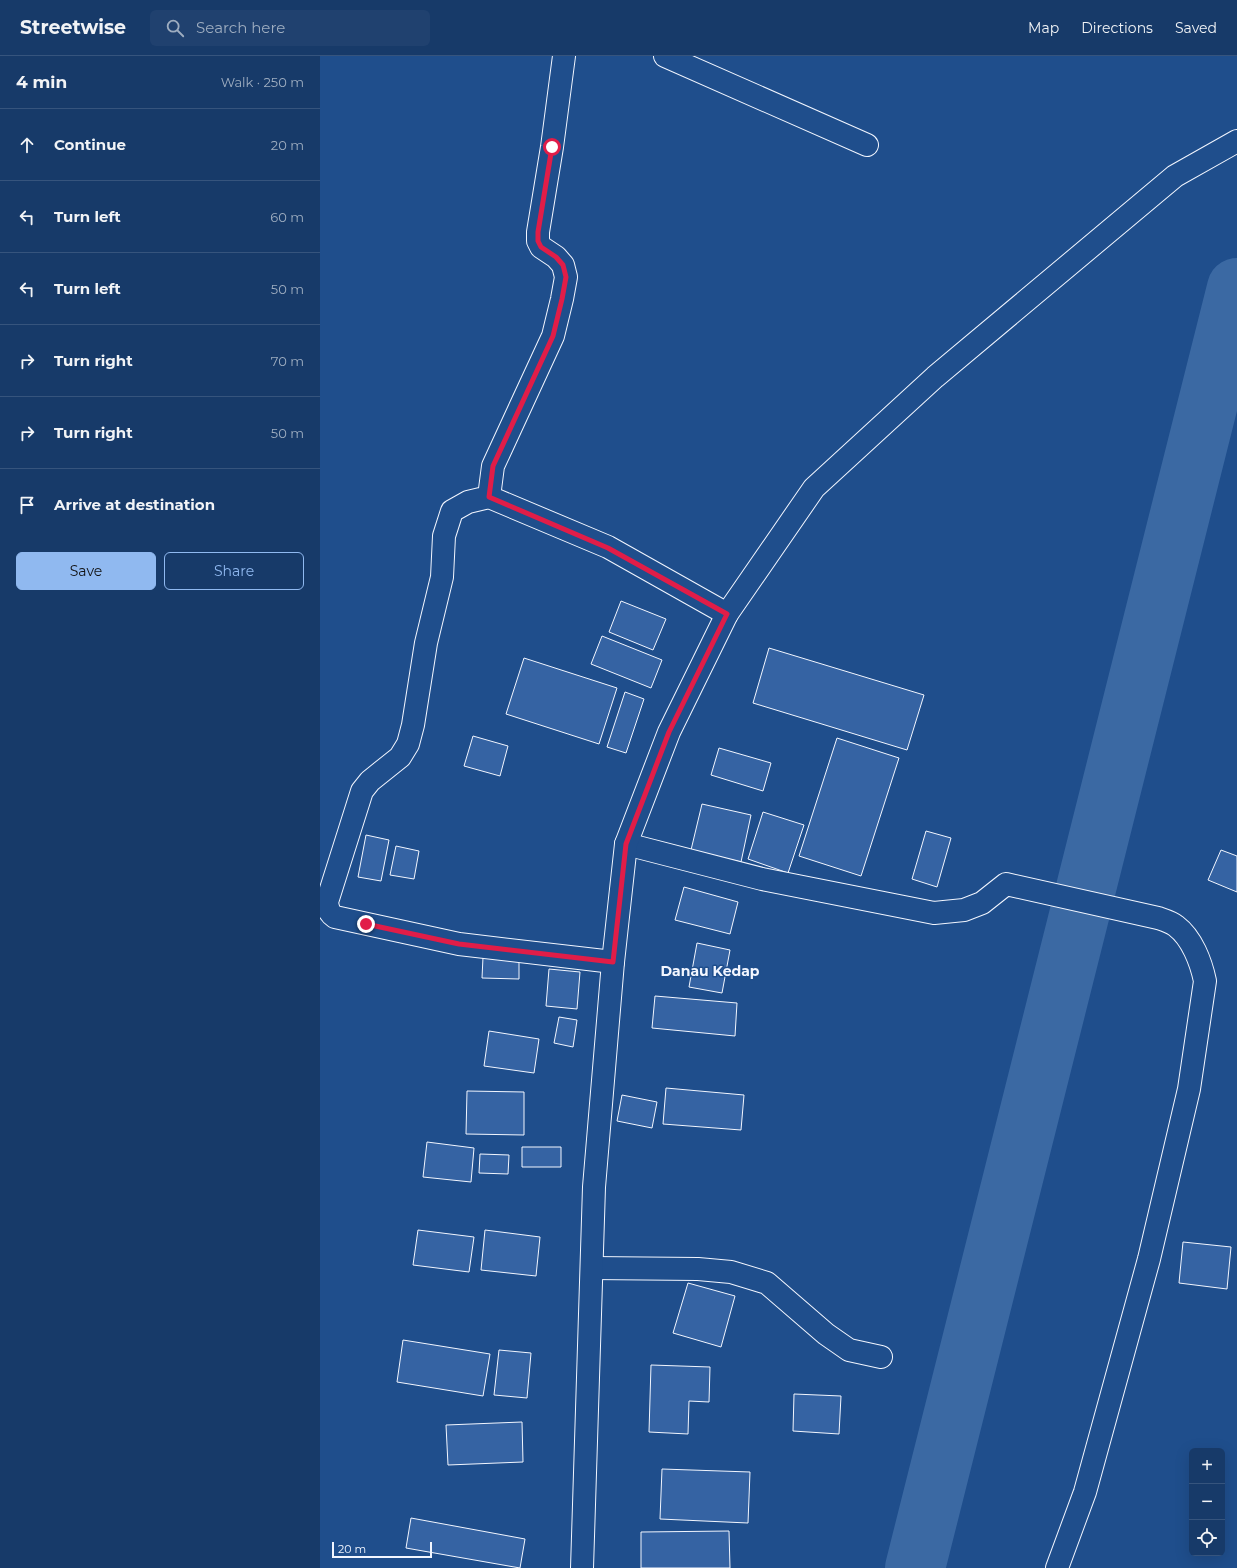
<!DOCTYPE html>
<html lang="en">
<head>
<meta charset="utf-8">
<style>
  :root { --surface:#173a69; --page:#20416f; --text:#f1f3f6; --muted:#9eadc0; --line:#36547d; --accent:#90b9f0 }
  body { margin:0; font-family:Montserrat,sans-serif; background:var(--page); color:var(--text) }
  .controls { position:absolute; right:12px; bottom:12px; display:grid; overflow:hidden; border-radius:6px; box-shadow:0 4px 16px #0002 }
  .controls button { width:36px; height:36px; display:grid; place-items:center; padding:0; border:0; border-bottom:1px solid var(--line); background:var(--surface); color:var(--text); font:20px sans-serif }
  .scale { position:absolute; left:12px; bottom:10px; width:100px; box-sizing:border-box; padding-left:4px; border:2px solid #f2f6ff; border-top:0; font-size:11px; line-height:14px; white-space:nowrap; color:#f2f6ff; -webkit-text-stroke:3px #1f4e8c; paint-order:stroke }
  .stop { position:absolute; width:12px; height:12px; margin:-9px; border:3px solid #e11d48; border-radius:50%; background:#fff }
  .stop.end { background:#e11d48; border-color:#fff; box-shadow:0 1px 4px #0008 }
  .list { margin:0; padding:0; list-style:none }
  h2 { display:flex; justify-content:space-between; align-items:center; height:52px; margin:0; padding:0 16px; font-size:17px }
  h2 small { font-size:13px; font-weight:400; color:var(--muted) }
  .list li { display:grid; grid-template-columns:26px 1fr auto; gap:12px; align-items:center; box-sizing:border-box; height:72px; padding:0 16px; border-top:1px solid var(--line) }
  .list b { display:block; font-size:15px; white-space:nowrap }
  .list em { font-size:13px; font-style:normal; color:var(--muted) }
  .actions { display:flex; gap:8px; padding:12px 16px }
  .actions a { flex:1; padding:9px 0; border:1px solid var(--accent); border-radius:6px; text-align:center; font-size:14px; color:var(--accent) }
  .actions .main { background:var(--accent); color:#111 }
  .icon { flex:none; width:22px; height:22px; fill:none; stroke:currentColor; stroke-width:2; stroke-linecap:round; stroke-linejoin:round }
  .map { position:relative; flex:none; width:917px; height:1512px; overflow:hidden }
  header { display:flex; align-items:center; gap:24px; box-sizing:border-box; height:56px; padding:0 20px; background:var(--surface); border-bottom:1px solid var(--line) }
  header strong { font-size:19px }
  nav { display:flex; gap:22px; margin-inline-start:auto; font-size:14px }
  .search { width:280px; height:36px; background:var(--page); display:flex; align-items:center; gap:10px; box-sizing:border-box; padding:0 14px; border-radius:6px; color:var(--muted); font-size:15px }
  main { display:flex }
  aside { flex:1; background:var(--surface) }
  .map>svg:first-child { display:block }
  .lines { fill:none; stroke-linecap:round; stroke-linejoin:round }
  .river { stroke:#3b69a3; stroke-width:60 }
  .building { fill:#3563a3; stroke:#f2f6ff }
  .minor-casing { stroke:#f2f6ff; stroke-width:24 }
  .tertiary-casing { stroke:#f2f6ff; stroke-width:24 }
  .minor { stroke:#1f4e8c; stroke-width:22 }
  .tertiary { stroke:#1f4e8c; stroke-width:22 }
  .route { stroke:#e11d48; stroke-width:5 }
  .labels { text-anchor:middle; stroke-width:3; stroke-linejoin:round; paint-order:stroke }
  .quarter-label { font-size:14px; font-weight:bold; fill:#f2f6ff; stroke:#1f4e8c }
</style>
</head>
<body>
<header>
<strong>Streetwise</strong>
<div class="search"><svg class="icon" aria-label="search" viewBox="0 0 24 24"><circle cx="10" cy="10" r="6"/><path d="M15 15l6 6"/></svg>Search here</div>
<nav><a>Map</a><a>Directions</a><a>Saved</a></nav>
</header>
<main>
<aside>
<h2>4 min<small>Walk · 250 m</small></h2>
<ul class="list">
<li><svg class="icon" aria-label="ahead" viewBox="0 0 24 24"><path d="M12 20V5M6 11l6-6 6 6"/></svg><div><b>Continue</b></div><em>20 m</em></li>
<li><svg class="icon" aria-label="left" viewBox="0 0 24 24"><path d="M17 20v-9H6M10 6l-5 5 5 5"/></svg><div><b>Turn left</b></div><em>60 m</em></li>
<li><svg class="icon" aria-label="left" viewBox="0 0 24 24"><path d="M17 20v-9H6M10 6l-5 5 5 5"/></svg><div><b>Turn left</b></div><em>50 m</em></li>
<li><svg class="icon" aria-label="right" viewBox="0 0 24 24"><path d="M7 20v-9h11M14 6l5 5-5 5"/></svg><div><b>Turn right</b></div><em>70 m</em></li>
<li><svg class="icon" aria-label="right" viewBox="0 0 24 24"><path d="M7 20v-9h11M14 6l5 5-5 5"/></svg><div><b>Turn right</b></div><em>50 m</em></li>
<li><svg class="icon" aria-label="arrive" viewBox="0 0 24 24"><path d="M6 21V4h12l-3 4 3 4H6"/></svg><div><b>Arrive at destination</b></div></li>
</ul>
<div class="actions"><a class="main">Save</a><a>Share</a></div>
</aside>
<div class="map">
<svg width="917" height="1512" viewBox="0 0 917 1512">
  <rect width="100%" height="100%" fill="#1f4e8c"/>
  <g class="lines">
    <path class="river" d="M595,1512L917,232"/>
  </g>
  <path class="building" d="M301,545L346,563L333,594L289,576Z
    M282,580L342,604L331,632L271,608Z
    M449,592L604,639L587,694L433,647Z
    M204,602L297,632L279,688L186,658Z
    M305,636L324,643L306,697L287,691Z
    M153,680L188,690L180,720L144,710Z
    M517,682L579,702L541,820L479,800Z
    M399,692L451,707L443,735L391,719Z
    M382,748L431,759L421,806L371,794Z
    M443,756L484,769L468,817L428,803Z
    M606,775L631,782L617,831L592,823Z
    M46,779L69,784L61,825L38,821Z
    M76,790L99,795L94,823L70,819Z
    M901,794L917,800V836L888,824Z
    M364,831L418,846L410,878L355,864Z
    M377,887L410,894L402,937L369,931Z
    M163,901L199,902V923L162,922Z
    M229,913L260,916L257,953L226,950Z
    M335,940L417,947L415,980L332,972Z
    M239,961L257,964L253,991L234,987Z
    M169,975L219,983L214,1017L164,1010Z
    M346,1032L424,1039L421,1074L343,1068Z
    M147,1035L204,1036V1079L146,1078Z
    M302,1039L337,1046L332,1072L297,1065Z
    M107,1086L154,1092L151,1126L103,1121Z
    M202,1091H241V1111H202Z
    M160,1098L189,1099L188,1118L159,1117Z
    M98,1174L154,1181L149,1216L93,1209Z
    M165,1174L220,1181L216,1220L161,1214Z
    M863,1186L911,1191L907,1233L859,1227Z
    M368,1227L415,1240L401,1291L353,1277Z
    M83,1284L170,1298L163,1340L77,1326Z
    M179,1294L211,1297L207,1342L174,1339Z
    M331,1309L390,1311L389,1346L369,1345L368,1378L329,1376Z
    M474,1338L521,1340L519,1378L473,1375Z
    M202,1366L203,1406L128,1409L126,1369Z
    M342,1413L430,1416L428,1467L340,1463Z
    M91,1462L205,1483L200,1512L86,1492Z
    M409,1475L410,1512H321V1476Z"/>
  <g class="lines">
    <defs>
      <path id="minor" d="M345,0L547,89
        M169,441L173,410L233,280L242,243L246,221L243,209L236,201L221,191L218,185V176L232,91L244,0
        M306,788L442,823L614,857L644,854L662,847L686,828L838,862C844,864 851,866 856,870C872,882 881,906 885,925L869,1033L829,1203L765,1436L737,1512
        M293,906L139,888L15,861C9,857 8,853 7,846L42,735L50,725L80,701L88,688L93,669L106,587L122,521L124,480L132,455L148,446L169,441L288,491L407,558
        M272,1212L378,1213L411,1216L447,1227L506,1278L529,1294L561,1301"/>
      <path id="tertiary" d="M262,1512L274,1131L293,906L306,788L349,676L407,558L494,432L615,321L855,120L917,85"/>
    </defs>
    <use href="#minor" class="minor-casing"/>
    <use href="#tertiary" class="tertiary-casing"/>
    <use href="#minor" class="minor"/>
    <use href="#tertiary" class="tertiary"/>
  </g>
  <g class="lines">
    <path class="route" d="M46,868L139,888L293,906L306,788L349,676L407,558L288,492L169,441L173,410L233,280L242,243L246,221L243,209L236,201L221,191L218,185V176L232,91"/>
  </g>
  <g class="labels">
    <g class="quarter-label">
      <text x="390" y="920">Danau Kedap</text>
    </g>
  </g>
</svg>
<div class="controls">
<button>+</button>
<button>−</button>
<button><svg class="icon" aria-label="locate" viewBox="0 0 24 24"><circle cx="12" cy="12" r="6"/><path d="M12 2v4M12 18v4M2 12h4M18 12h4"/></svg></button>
</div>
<div class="scale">20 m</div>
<div class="stop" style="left:232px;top:91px"></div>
<div class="stop end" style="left:46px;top:868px"></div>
</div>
</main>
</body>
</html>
